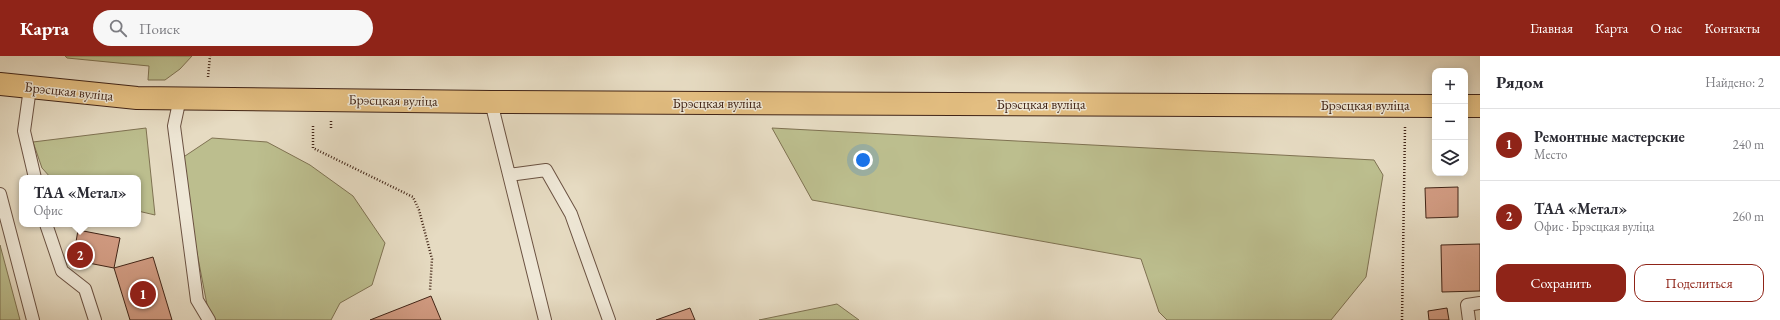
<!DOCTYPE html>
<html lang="ru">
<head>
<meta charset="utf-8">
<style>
  :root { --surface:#fff; --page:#f7f7f7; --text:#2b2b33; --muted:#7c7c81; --line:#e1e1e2; --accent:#8f2418 }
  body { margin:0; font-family:"EB Garamond",serif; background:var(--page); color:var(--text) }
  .controls { position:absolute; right:12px; top:12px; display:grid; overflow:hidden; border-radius:8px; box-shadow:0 2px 10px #0003 }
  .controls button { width:36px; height:36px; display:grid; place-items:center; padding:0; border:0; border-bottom:1px solid var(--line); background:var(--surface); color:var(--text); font:20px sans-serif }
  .you { position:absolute; left:863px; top:104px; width:14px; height:14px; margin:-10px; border:3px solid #fff; border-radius:50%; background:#1a73e8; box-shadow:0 0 0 6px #1a73e833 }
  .badge { display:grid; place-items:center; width:26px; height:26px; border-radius:50%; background:var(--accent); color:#fff; font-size:13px; font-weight:700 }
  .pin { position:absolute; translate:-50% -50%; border:2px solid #fff; box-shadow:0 1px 4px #0006 }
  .popup { position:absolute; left:19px; top:119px; width:122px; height:52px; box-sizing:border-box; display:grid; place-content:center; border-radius:8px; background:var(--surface); filter:drop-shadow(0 1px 3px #0005); font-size:13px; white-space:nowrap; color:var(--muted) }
  .popup b { font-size:15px; color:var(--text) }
  .popup::after { content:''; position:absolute; left:50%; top:100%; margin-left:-8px; border:8px solid transparent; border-top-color:var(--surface) }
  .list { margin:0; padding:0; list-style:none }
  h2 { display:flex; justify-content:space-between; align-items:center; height:52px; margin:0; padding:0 16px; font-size:17px }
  h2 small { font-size:13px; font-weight:400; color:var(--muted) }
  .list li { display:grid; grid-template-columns:26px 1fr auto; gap:12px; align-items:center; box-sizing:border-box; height:72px; padding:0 16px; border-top:1px solid var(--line) }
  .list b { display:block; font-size:15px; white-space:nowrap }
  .list p { margin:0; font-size:13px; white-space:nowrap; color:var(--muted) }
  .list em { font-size:13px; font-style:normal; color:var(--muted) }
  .actions { display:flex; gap:8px; padding:12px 16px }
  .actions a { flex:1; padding:9px 0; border:1px solid var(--accent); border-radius:12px; text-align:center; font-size:14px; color:var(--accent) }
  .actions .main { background:var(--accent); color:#fff }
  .icon { flex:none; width:22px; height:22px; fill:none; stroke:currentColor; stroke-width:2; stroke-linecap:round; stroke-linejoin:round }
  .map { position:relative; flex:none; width:1480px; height:264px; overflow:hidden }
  header { display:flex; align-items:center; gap:24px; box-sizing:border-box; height:56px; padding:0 20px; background:var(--accent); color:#fff }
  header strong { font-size:19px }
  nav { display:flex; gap:22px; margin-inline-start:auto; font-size:14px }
  .search { width:280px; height:36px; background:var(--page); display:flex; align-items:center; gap:10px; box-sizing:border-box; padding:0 14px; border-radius:22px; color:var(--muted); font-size:15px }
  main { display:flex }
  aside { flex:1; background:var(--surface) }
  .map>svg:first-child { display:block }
  .green { fill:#bcbe8e; stroke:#7f7252 }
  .building { fill:#d29c83; stroke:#422517 }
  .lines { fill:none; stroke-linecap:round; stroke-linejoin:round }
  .service-casing { stroke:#6b5242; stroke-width:14 }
  .primary-casing { stroke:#422517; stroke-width:24 }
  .path { stroke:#422517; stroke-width:2.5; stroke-dasharray:1 2; stroke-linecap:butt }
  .service { stroke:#efe8d7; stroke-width:12 }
  .primary { stroke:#e3be81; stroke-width:22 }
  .labels { text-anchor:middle; stroke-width:3; stroke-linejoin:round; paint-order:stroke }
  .street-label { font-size:14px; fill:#422517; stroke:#efe8d7 }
</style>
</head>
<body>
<header>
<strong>Карта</strong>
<div class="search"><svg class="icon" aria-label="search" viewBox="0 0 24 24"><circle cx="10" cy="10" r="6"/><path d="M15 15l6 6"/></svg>Поиск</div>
<nav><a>Главная</a><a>Карта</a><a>О нас</a><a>Контакты</a></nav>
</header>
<main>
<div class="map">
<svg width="1480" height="264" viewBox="0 0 1480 264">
  <rect width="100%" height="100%" fill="#e6dbc2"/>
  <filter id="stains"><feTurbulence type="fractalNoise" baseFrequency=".005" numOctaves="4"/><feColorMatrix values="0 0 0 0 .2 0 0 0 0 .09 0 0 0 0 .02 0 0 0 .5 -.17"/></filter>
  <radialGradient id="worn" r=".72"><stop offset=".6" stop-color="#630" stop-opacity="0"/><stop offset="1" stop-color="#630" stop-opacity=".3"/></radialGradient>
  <path class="green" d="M65,0H192L180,13L165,24H148L149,10L67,2Z
    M146,72L155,159L138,155V122H51L42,112L33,86Z
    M772,72L1374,104L1383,119L1366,221L1331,264H1167L1159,256L1141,203L812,144Z
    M212,82L267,86L310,109L353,140L385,187L372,229L340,247L331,264H210L179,104Z
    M0,189L20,264H0Z
    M837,248L859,264H759Z"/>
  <path class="building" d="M1458,131V161L1426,162L1425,132Z
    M78,174L120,182L114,212L73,204Z
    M1480,188V235L1442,236L1441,189Z
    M153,201L172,264H130L114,212Z
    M431,240L441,264H370Z
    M690,252L695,264H656Z
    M1447,252L1449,264H1429L1428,255Z"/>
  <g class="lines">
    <defs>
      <path id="service" d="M30,32L24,75L35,122
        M180,42L174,70L197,244L209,264
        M491,46L545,264
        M509,119L546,114L571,158L609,264
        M0,138L33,264
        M46,168L62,215L85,233L95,264
        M1469,264L1467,249L1480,247"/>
      <path id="primary" d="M0,28L137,42L491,46L1435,50
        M1465,50H1480"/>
    </defs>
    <use href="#service" class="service-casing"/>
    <use href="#primary" class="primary-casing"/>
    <path class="path" d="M208,21L210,0
      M313,70V92L413,141L419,154L432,203L430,234
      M331,72V64
      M1402,264L1405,71"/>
    <use href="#service" class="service"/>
    <use href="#primary" class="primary"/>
  </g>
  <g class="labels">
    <g class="street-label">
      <text transform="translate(69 35) rotate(6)" y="5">Брэсцкая вуліца</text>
      <text transform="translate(393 44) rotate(1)" y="5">Брэсцкая вуліца</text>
      <text x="717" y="52">Брэсцкая вуліца</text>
      <text x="1041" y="53">Брэсцкая вуліца</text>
      <text x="1365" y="54">Брэсцкая вуліца</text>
    </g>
  </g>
  <rect width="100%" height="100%" filter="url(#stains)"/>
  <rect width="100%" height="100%" fill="url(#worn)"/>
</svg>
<div class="controls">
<button>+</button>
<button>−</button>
<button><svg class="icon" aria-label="layers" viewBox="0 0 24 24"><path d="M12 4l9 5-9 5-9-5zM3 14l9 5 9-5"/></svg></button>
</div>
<div class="you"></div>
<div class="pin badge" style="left:143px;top:238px">1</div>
<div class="pin badge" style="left:80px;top:199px">2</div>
<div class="popup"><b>ТАА «Метал»</b>Офис</div>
</div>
<aside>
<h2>Рядом<small>Найдено: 2</small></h2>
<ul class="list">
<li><span class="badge">1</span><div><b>Ремонтные мастерские</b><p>Место</p></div><em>240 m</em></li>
<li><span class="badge">2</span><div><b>ТАА «Метал»</b><p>Офис · Брэсцкая вуліца</p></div><em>260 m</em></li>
</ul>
<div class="actions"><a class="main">Сохранить</a><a>Поделиться</a></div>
</aside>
</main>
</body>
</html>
